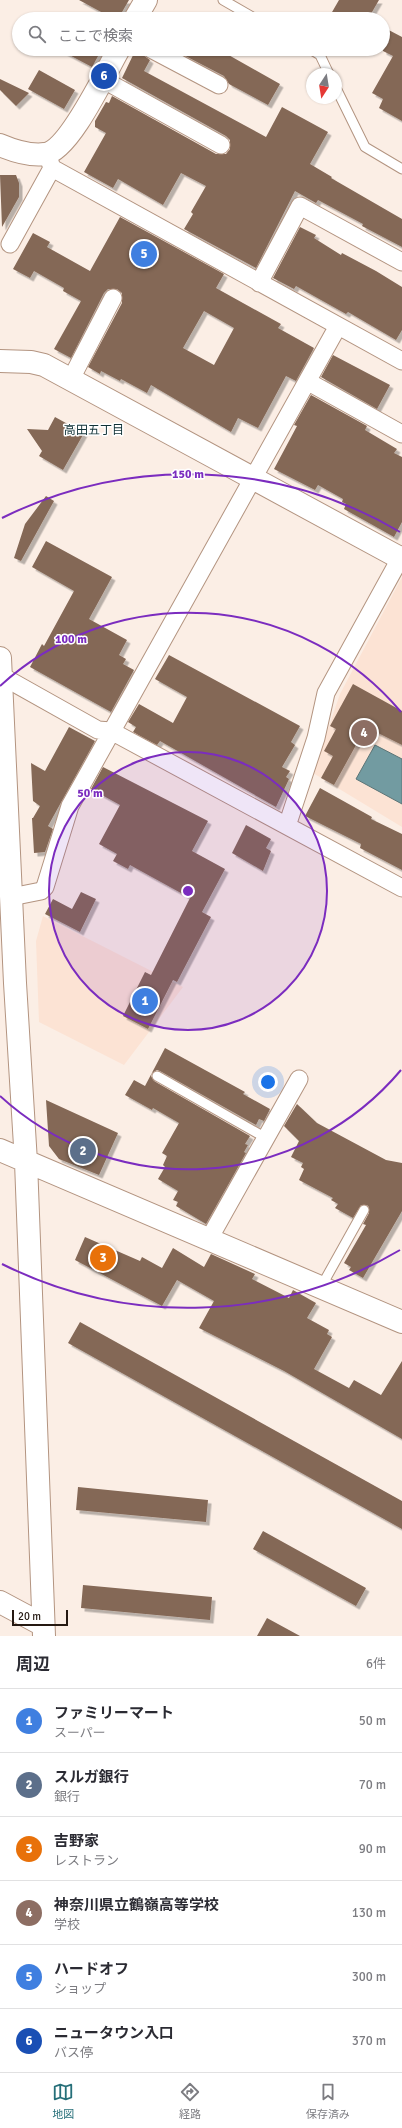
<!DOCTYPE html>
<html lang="ja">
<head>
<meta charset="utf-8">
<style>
  :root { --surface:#fff; --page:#f2f2f3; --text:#2b2b33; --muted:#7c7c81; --line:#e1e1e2; --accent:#266f79 }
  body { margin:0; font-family:Signika,"Noto Sans JP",sans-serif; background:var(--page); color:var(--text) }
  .compass { position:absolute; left:306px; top:68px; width:36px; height:36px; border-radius:50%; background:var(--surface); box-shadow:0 1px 3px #0004; rotate:192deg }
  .scale { position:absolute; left:12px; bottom:10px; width:56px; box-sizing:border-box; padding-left:4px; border:2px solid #251912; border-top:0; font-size:11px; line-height:14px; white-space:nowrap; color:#251912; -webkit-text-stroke:3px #fff; paint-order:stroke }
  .you { position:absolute; left:268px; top:1082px; width:14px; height:14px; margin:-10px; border:3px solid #fff; border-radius:50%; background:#1a73e8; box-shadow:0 0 0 6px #1a73e833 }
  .badge { display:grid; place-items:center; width:26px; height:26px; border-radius:50%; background:var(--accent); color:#fff; font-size:13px; font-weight:700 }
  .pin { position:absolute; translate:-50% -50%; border:2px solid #fff; box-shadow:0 1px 4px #0006 }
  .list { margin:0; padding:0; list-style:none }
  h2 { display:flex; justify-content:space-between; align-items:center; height:52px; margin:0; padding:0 16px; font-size:17px }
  h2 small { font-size:13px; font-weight:400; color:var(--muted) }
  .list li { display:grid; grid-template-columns:26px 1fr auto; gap:12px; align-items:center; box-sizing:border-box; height:64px; padding:0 16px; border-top:1px solid var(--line) }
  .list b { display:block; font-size:15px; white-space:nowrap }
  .list p { margin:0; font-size:13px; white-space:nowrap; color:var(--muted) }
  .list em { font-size:13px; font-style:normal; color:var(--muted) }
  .icon { flex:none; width:22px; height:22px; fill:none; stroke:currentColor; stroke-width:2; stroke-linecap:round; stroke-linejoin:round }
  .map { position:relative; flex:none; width:402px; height:1636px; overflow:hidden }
  .search { position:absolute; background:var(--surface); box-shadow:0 1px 3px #0004; left:12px; right:12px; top:12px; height:44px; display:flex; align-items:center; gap:10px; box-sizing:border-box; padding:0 14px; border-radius:22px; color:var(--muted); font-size:15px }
  .sheet { height:436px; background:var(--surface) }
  nav { display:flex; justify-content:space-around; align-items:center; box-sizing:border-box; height:56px; border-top:1px solid var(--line); background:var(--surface); font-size:11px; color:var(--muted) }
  nav a { display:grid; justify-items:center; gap:2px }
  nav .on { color:var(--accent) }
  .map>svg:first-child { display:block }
  .built { fill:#fce3d4 }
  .water { fill:#729ba1; stroke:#5b7476 }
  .building { fill:#846856; fill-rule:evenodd; filter:url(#shadow) }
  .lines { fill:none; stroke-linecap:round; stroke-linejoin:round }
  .lane-casing { stroke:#b39480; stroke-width:11 }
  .street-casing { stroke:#b39480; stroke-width:19 }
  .secondary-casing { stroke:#b39480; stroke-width:24 }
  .lane { stroke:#fff; stroke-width:9 }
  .street { stroke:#fff; stroke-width:17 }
  .secondary { stroke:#fff; stroke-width:22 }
  .ring { fill:none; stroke:#7b2cbf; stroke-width:2 }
  .labels { text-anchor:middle; stroke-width:3; stroke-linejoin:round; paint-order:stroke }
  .neighbourhood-label { font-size:12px; fill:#0f3136; stroke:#fff }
  .centre { fill:#7b2cbf; stroke:#fff; stroke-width:2 }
  .ring-label { font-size:12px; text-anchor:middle; font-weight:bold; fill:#7b2cbf; stroke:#fff; stroke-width:3; stroke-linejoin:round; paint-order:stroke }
</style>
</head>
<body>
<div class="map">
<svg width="402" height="1636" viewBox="0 0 402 1636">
  <defs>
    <filter id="shadow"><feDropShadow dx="3.5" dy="3.5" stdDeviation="0" flood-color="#0004"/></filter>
  </defs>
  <rect width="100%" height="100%" fill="#fbeee5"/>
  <path class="built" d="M402,577V827L313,773L340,694Z
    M43,916L183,987L124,1065L39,1022L36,941Z"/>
  <path class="water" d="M375,745L402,759V804L356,779Z"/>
  <path class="building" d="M79,0H129L118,19H114Z
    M339,0H379L368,19H328Z
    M383,27L402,37V121L379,108L383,99L372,93L393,56L383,51Z
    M58,49H102L92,67Z
    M136,49H141L143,55L150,60L144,71L266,137L282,107L328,132L310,164L332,177L331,178L402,219V247L362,226L363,224L318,200L316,203L295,191L256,268L184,229L193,214L191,212L206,186L181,173L163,205L118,179L113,188L84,172L106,133L95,127V121L106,102L109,103L112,96L216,154H226L230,149V140L226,136L122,78Z
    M172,49H218L280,84L268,105L229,84L224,76Z
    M39,70L75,90L64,109L28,89Z
    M0,79L29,93L16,106L0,90Z
    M0,175H16L19,183V197L2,227Z
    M120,217L224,274L216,288L281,324L278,328L314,348L296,381L286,376L258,428L238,418L231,432L151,385L147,393L121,379L120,381L101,371L100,374L88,367L122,303V293L117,289H108L104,293L71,358L54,349L81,301L63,291L64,288L34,271L30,278L13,269L33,233L50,242L47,247L90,271ZM204,311L234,328L214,365L183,348Z
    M300,227L316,235L314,238L341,255L342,253L376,271L402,287V330L396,340L348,312L346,314L296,286L294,289L273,278Z
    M333,355L390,385L377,409L321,377Z
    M311,395L367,426L365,430L397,449L394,453L402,457V522L394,537L344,509L346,504L342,502L343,499L318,485L315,490L274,469L297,426L294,425Z
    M55,417L84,433L63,470L39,456L42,451L27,429L48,430Z
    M46,496L54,501L21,561L14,558L25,524Z
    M46,541L112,577L89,619L127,640L119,655L126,659L123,664L134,670L111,712L30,667L42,644L44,646L74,591L32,567Z
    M169,655L300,726L291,742L295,745L282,767L290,771L286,777L289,779L276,807L160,741L157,745L133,732L136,727L128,722L139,704L173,723L187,697L155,679Z
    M353,684L402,711V745L366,727L334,785L321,778L333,756L324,751L336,729L330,726Z
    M69,727L95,741L48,826L53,829L45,852L34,853L32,818H33L40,806L33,801L31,763L45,771Z
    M103,767L208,821L192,851L225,869L202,912L211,917L177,982L173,980L148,1029L123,1016L145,972L151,975L190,898L130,865L128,869L113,861L117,854L99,844L120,805L91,789Z
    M320,788L372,817L371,819L402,834V870L360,848L361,844L305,816Z
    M246,825L271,839L266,848L271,851L263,871L232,853Z
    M81,892L96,899L80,932L45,914L53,899L72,909Z
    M165,1048L245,1092L243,1094L270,1109L264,1121L259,1119L256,1125L160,1071L157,1070L152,1073L151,1076L154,1081L250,1136L245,1144L248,1145L244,1152L246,1153L206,1224L176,1206L178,1202L173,1200L178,1191L158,1179L165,1167L163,1165L167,1156L162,1153L179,1123L153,1108L152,1110L125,1095L134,1080L145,1086Z
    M46,1100L118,1133L99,1175L59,1159L49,1146Z
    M297,1104L317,1123L386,1160L402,1163V1211L363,1278L349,1270L351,1267L344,1263L366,1225L363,1224L369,1213V1207L367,1205H361L353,1218L335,1208L338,1204L331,1200L333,1198L299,1180L304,1169L301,1167L303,1163L291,1157L299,1141L284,1126Z
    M85,1237L140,1261L142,1257L162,1268L173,1248L204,1267L211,1254L255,1274L252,1279L289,1298L293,1290L316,1303L307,1318L329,1330L327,1334L332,1337L314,1369L349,1388L354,1380L381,1395L402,1361V1439L284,1371L199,1328L214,1301L177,1280L162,1306L75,1260Z
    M80,1322L402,1501V1529L68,1343Z
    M78,1487L208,1500L206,1522L76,1510Z
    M263,1531L366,1588L356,1606L253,1549Z
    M83,1585L212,1597L210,1620L81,1608Z
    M267,1618L300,1636H257Z"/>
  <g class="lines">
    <defs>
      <path id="lane" d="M223,0L256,19
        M310,49L320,55L329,74
        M336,88L365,147L402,169
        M157,1076L266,1138
        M321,1287L364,1210"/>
      <path id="street" d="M151,49L219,85
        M102,79L221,145
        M47,153L52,168L402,361
        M10,244L52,168
        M259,283L300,206L402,262
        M71,379L113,298
        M314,385L402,434
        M0,675L98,730L111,731L402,888
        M287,826L316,738L326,693L402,555
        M11,897L41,891L45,887L70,806L338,326
        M209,1239L299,1079"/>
      <path id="secondary" d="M135,19L146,0
        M0,145C14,151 30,156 45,154C70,150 106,71 119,49
        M0,361L31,362L44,365L400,558
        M0,658L15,983L26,1162L44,1636
        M0,1150L402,1322
        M0,1602L43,1625"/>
    </defs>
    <use href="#lane" class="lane-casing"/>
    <use href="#street" class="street-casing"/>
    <use href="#secondary" class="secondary-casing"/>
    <use href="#lane" class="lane"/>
    <use href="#street" class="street"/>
    <use href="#secondary" class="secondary"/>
  </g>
  <circle cx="188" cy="891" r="139" fill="#7b2cbf" fill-opacity=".12"/>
  <g class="ring">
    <circle cx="188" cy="891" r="139"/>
    <path d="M401 1070A278 278 0 0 1 0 1096M0 686A278 278 0 0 1 401 712"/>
    <path d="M400 1250A417 417 0 0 1 2 1264M2 518A417 417 0 0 1 400 532"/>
  </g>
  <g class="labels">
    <g class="neighbourhood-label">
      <text x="94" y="434">高田五丁目</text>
    </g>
  </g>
  <circle cx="188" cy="891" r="6" class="centre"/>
  <g class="ring-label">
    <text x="188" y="478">150 m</text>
    <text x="71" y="643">100 m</text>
    <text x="90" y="797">50 m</text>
  </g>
</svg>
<svg class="compass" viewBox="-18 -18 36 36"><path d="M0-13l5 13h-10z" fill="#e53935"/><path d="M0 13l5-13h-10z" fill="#7c7c81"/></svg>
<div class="scale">20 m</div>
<div class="you"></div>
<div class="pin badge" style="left:145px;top:1001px;background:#3f7fe0">1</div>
<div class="pin badge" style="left:83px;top:1151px;background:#5c6f8a">2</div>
<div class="pin badge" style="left:103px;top:1258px;background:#e8710a">3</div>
<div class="pin badge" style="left:364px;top:733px;background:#8d6e63">4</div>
<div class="pin badge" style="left:144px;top:254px;background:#3f7fe0">5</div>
<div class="pin badge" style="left:104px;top:76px;background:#1a4fb4">6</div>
<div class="search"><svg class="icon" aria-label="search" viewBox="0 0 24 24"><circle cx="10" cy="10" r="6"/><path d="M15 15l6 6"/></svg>ここで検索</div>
</div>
<section class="sheet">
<h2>周辺<small>6件</small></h2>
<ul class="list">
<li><span class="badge" style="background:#3f7fe0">1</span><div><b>ファミリーマート</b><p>スーパー</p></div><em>50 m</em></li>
<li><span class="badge" style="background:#5c6f8a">2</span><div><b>スルガ銀行</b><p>銀行</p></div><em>70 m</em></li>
<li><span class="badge" style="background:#e8710a">3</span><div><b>吉野家</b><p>レストラン</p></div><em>90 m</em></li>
<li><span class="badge" style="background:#8d6e63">4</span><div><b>神奈川県立鶴嶺高等学校</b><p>学校</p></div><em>130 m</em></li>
<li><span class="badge" style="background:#3f7fe0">5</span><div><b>ハードオフ</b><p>ショップ</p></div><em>300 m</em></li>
<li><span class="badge" style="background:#1a4fb4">6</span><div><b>ニュータウン入口</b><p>バス停</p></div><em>370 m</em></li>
</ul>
</section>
<nav>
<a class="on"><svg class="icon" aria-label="map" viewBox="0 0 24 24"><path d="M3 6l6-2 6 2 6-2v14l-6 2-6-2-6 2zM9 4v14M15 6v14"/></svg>地図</a>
<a><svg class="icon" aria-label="directions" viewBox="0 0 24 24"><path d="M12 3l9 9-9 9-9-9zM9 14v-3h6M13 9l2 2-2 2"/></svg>経路</a>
<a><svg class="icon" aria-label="saved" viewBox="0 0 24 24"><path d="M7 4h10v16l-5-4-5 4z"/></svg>保存済み</a>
</nav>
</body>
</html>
